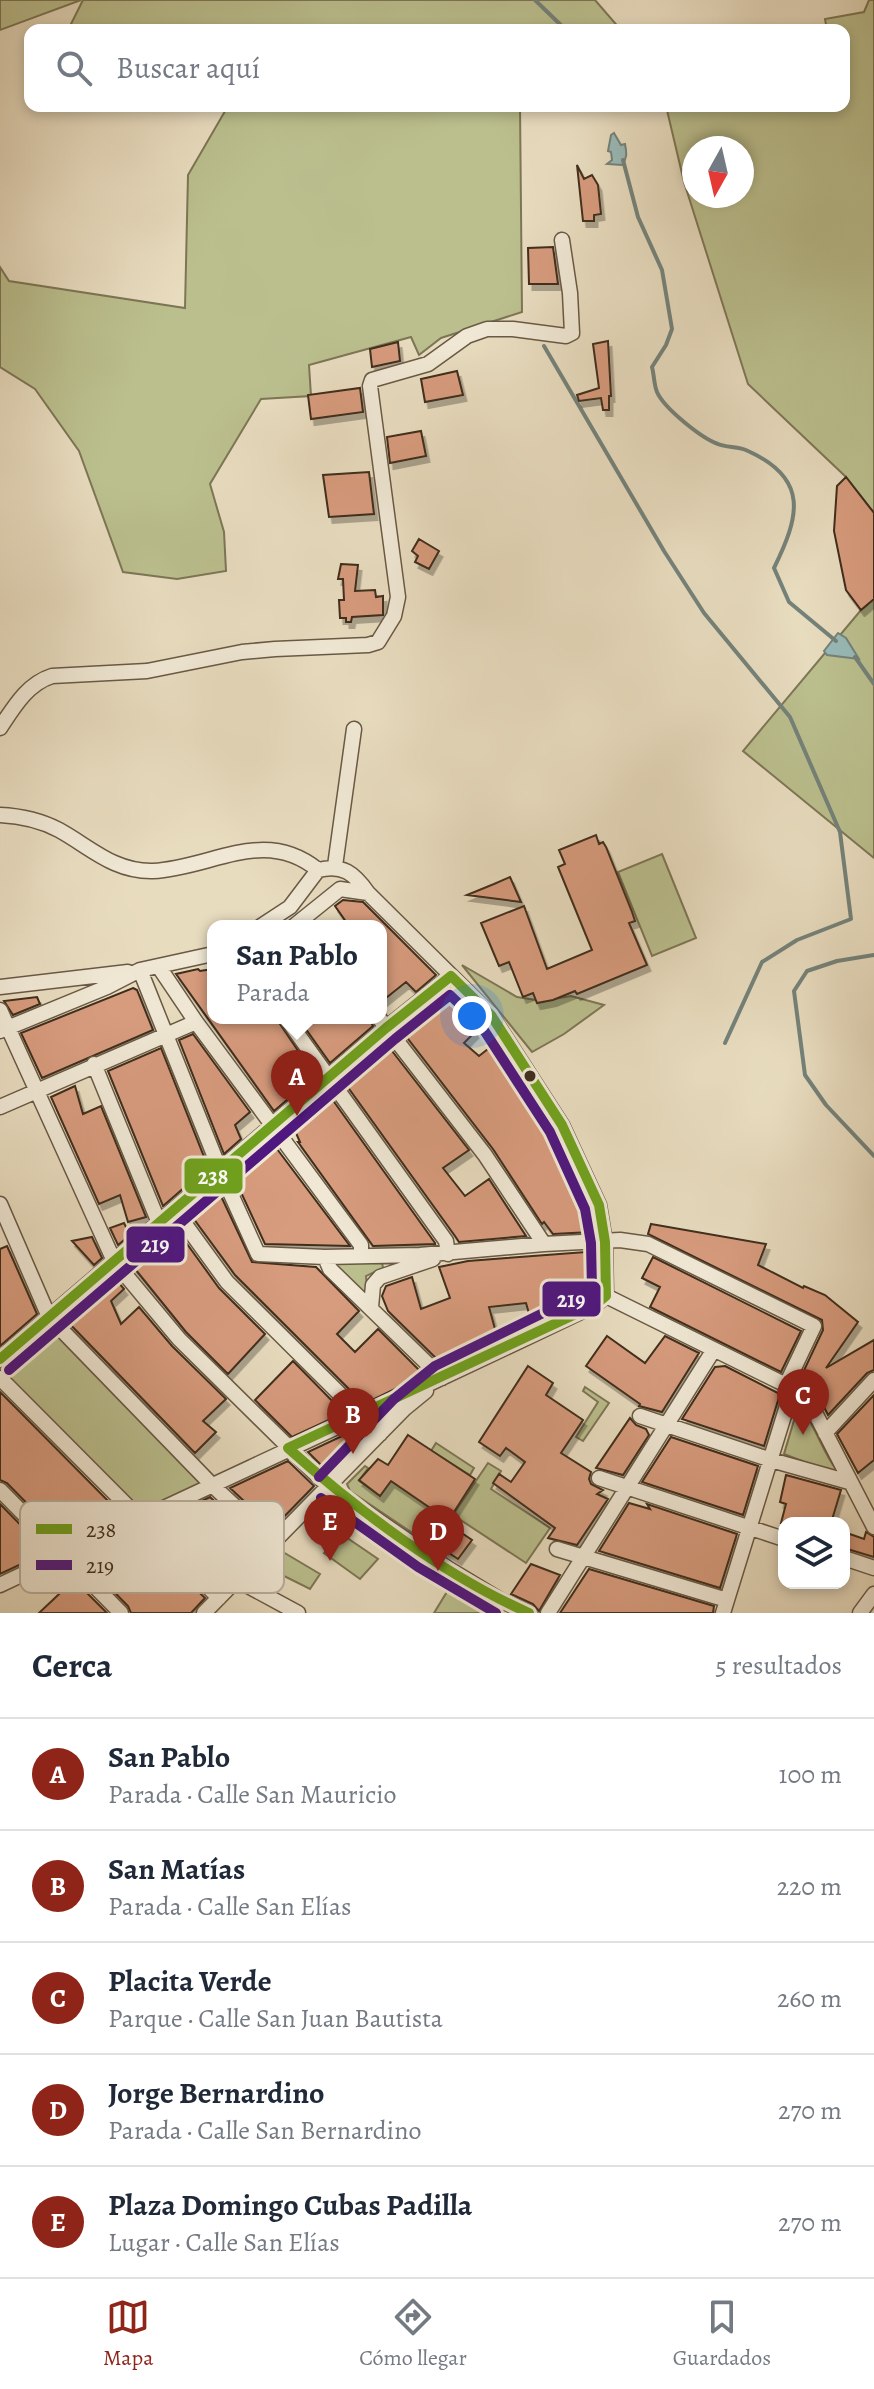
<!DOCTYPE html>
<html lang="es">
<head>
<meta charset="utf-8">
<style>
  :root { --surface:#fff; --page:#f2f2f3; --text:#1f2937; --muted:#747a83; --line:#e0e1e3; --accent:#8f2418 }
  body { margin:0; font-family:Alegreya,serif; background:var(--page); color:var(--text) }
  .controls { position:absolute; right:24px; bottom:24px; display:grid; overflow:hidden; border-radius:16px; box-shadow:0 4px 12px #0003 }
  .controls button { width:72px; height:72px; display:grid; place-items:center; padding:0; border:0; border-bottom:2px solid var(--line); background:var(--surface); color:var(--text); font:40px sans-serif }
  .compass { position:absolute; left:682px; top:136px; width:72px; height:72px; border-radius:50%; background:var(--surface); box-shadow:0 4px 12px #0003; rotate:188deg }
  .you { position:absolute; left:472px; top:1016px; width:28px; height:28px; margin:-20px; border:6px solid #fff; border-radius:50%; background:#1a73e8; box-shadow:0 0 0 12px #1a73e833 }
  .badge { display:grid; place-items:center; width:52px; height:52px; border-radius:50%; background:var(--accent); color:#fff; font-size:26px; font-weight:700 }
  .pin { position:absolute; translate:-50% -66px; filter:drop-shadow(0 2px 4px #0008) }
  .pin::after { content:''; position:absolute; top:42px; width:28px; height:24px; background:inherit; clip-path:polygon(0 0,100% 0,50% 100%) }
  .popup { position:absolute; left:207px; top:920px; width:180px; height:104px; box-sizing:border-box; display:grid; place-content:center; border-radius:16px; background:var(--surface); filter:drop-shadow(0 2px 6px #0005); font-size:26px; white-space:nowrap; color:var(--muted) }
  .popup b { font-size:30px; color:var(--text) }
  .popup::after { content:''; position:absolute; left:50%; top:100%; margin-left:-16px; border:16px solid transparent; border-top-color:var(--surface) }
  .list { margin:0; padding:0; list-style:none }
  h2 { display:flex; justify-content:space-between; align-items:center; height:104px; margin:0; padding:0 32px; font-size:34px }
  h2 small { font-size:26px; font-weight:400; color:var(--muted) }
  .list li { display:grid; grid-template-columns:52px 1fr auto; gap:24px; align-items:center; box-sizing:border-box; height:112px; padding:0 32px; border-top:2px solid var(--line) }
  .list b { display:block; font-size:30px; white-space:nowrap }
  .list p { margin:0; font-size:26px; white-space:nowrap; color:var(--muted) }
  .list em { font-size:26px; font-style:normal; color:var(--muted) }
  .icon { flex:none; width:44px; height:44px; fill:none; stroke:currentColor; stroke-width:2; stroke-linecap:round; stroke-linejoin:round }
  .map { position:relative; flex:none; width:874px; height:1613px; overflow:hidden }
  .search { position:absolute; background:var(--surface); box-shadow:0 4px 12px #0003; left:24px; right:24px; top:24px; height:88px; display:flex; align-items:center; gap:20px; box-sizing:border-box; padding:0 28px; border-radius:16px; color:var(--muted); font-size:30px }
  .sheet { height:664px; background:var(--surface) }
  nav { display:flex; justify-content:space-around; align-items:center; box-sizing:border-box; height:112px; border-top:2px solid var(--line); background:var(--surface); font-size:22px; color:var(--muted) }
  nav a { display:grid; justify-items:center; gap:4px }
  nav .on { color:var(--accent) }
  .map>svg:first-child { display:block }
  .green { fill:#bbbf8e; stroke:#7d7655; stroke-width:2; fill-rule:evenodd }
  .water { fill:#98bab8; stroke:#74827a; stroke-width:2 }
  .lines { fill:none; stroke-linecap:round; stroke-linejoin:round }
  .stream { stroke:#74827a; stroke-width:4 }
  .building { fill:#d79b7d; stroke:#3f2d1c; stroke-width:2; filter:url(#shadow) }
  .street-casing { stroke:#695945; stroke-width:17 }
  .street { stroke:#f0e8d5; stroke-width:14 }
  .bus-1-casing { stroke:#f0e8d5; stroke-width:16 }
  .bus-2-casing { stroke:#f0e8d5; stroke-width:16 }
  .bus-1 { stroke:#70a11d; stroke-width:10 }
  .bus-2 { stroke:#4f1780; stroke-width:10 }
  .bus-dot { fill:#3f2d1c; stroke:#f0e8d5; stroke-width:3 }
  .key { fill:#f0e8d5; stroke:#bbb09e; stroke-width:2 }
  .key-label { font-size:22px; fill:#3f2d1c }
  .line-badge { stroke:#f0e8d5; stroke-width:3 }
  .badge-label { font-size:22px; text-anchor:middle; font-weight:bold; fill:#fff }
</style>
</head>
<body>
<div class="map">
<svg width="874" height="1613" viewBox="0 0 874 1613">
  <defs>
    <filter id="shadow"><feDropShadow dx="3.5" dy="6" stdDeviation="0" flood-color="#0004"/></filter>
  </defs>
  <rect width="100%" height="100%" fill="#e8dcbf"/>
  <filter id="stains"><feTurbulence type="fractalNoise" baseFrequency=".0025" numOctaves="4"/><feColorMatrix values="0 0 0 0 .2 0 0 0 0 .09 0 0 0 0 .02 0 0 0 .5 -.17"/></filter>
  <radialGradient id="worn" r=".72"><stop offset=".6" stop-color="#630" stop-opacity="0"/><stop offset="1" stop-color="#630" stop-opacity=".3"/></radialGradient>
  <path class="green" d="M0,0H81L0,30Z
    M83,0H595L621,30H68Z
    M869,0H874V513L846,477L748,384L684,182L666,106H844V30H827L825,19L864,12ZM694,148H742V196H694Z
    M228,106H520L522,312L441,338L419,355L411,337L309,365L311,396L261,399L210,484L224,532L226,571L177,579L123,572L79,451L35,389L0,367V267L9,281L185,308L188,175Z
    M874,599V858L743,751L861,610Z
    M662,854L696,938L652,956L618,872Z
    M462,965L517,997L542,1001L571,996L604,1005L564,1034L532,1052Z
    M382,1262L383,1268L366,1276L367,1290L363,1293L334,1264Z
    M49,1317L211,1484L140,1519L0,1378V1359Z
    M585,1387L609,1403L583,1441L576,1437L598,1402L583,1391Z
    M798,1407C816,1424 821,1450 836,1469L833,1473L784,1454Z
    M436,1443L474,1468L470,1475L431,1451Z
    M488,1463L501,1471L491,1489L550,1528L526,1563L453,1515Z
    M365,1466L368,1468L359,1481L380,1495L391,1481L436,1512L420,1534L416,1532L414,1534L350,1491L347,1484Z
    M340,1533L378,1559L360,1579L324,1553Z
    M283,1552L320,1574L310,1589L272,1570Z
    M453,1582L491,1606L486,1613H434Z"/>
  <path class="water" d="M614,133L621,145L625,144C627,154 627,158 622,165L607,164L612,160L611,152L608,151L611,135Z
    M838,633L846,638L859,659L827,655L824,651Z"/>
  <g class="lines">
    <path class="stream" d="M535,0L566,30
      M623,160L638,217L662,270L672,329L666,345L652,367C654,374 654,385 657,392C664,408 701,438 718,444C727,448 739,446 748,451C810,479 799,517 774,568L789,602L836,641
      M544,346L664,551L704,613L790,717L840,832L851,919L797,940L762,962L725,1043
      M855,657L874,684
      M874,955L837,961L807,971L794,991L805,1075L826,1105L874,1156"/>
  </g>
  <path class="building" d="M577,165L584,179L592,175L598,185L601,214L594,215V221H583Z
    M553,247L558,284H529L528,248Z
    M608,341L611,396H609V410H603L601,398L579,401L577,395L599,388L593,344Z
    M398,342L400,361L372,367L370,349Z
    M457,371L463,395L425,402L421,379Z
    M360,388L363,412L311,419L308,395Z
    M421,431L426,456L390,463L387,437Z
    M369,472L374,514L329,517L323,475Z
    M846,477L874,513V599L861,610L846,590L834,531L837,486Z
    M419,539L439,551L429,569L415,562L418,556L412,551Z
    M341,564L358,565L355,591L375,590L376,597L383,596V615L352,617L351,622H346V618H340L339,600H344L343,579H338Z
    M596,835L599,844L603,842L606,847L632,912L635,921L629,923L647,965L577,994L575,991L553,1000L537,1003L533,993L523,997L509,962L499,966L481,923L524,906L547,969L592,950L558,867L565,864L559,850Z
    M510,877L521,902L467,895L494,884Z
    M343,900L363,902L436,975L416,992L406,982L381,1002V926H349L335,906Z
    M198,969L200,971L213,969V1018H276L315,1076L274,1111L176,974Z
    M133,988L137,990L153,1030L42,1078L21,1033Z
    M452,990L484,1023L464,1043L479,1056L497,1042L553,1130L589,1208L591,1232L553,1234L544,1222L542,1224L493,1149L402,1031Z
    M37,997L40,1004L13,1015L4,1001Z
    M298,1018H369L373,1026L330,1063Z
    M193,1034L250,1112L235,1125L241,1139L224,1154L179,1040Z
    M385,1042L469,1150L443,1168L465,1196L489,1179L526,1236L459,1242L455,1236L342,1079Z
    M161,1048L208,1167L163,1206L108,1071Z
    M75,1086L83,1114L101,1106L146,1217L128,1222L120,1195L99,1204L51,1097Z
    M327,1092L435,1243V1244L373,1246L298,1142H300L292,1124Z
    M271,1141L350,1246L265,1244L232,1173Z
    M211,1192L220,1194L252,1262L316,1267L359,1311L337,1334L355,1352L378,1329L424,1375L364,1404L235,1275L188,1211Z
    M124,1223L130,1235L118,1245L110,1228Z
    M651,1224L766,1244L758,1265L803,1288L804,1286L825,1295L858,1322L826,1368L874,1340V1370L867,1373L828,1415L818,1395L798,1383L823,1330L822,1320L648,1234Z
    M174,1226L219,1288L265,1334L228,1374L186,1332L131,1264Z
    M92,1237L102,1258L94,1265L72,1241Z
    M7,1246L37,1314L0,1346V1249Z
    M586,1252L593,1258L580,1301L532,1324L526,1303L489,1307L498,1340L444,1366L388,1311L382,1296L386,1286L412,1277L421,1309L450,1298L439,1267L468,1261Z
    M653,1257L801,1331L781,1372L650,1307L660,1287L642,1278Z
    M113,1276L124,1289L111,1301L121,1324L139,1307L172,1346L226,1399L203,1421L216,1432L195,1453L64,1318Z
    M607,1336L645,1363L665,1336L699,1353L662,1412L639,1406L640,1404L586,1366Z
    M293,1361L344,1413L292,1437L255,1400Z
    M528,1366L553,1383L546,1395L583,1420L561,1453L591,1472L589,1479L591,1484L603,1490L597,1494L608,1499L577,1545L548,1538L555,1528L493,1483L499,1474L511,1482L525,1462L506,1448L500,1456L479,1442Z
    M725,1366L780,1394L764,1446L682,1419L715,1367Z
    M0,1392L18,1410L123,1516L66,1543L7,1483L0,1480Z
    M874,1395V1460L858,1473L837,1434Z
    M630,1418L636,1425L646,1429L649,1435L623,1475L596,1468Z
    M359,1428L365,1433L328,1472L308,1452Z
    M408,1435L475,1479L447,1523L472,1540L458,1559L420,1534L436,1512L391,1481L380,1496L359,1480L378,1459L388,1465Z
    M671,1437L758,1466L743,1515L642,1482Z
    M288,1461L314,1486L273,1528L230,1488Z
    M786,1475L841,1490L831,1523H781L786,1504L780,1502Z
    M210,1497L259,1543L219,1584L157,1522Z
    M629,1503L650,1509L647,1504L737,1534L720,1588L599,1551Z
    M0,1504L47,1552L0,1574Z
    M137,1532L205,1598L191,1613H131L128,1606L81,1558Z
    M844,1532L864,1539L866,1532L874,1537V1557L844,1548Z
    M531,1564L560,1575L539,1611L533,1604L511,1594Z
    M589,1569L714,1606L713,1613H560Z
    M74,1580L107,1613H39Z"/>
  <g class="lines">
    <defs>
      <path id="street" d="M0,728C14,707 27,684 52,676L147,671L242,652L275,649L368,645L378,642L394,616L398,597L370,386L372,380L428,364L467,336L487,329H513L566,336L572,333L570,293L562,240
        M0,815C21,816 40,820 59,830C90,847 114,872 153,871C212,868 264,826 318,870
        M335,866L354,729
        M261,926L290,907L318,870C343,864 354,873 368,893L491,1015L562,1125L599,1205L605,1242L606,1296
        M294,926L340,889L368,893
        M159,967L196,1022L361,1245V1256
        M140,970L220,1170L258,1254L325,1257L420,1255L544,1244L620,1240L648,1244L814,1326L786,1385
        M0,987L128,972
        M0,1010L114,1261L179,1339L329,1487L449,1569L502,1601L529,1613
        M286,1018L446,1241L448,1254
        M379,1018L485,1155L544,1244
        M0,1031L107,987L140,970L213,954
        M94,1064L159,1223
        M0,1107L196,1022
        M0,1204L49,1317L211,1484L274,1543
        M174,1209L227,1282L380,1434
        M325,1257L330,1269L442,1378
        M606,1296L786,1385L791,1393L811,1405L874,1527
        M371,1307L373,1285L380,1277L433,1259
        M0,1359L386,1028L451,976
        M0,1378L219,1598
        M640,1416L771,1460L849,1482
        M825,1433L874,1380
        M599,1478L784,1539
        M0,1490L121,1613
        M557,1549L727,1600
        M844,1558L874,1568
        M237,1580L298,1613
        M0,1585C198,1491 398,1400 595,1305L606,1296
        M204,1613L404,1409L426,1391
        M548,1613L713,1351
        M723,1613L791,1393
        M860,1613L874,1594"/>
    </defs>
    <use href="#street" class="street-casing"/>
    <use href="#street" class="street"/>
    <defs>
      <path id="bus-1" d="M0,1359L386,1028L451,976L491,1015L562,1125L599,1205L605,1242L606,1296L595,1305L288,1448C356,1509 445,1576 529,1613"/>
      <path id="bus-2" d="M9,1370L395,1039L450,995L480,1024L550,1132L585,1209L591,1243L592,1289L435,1366L394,1399L319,1477
        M321,1498L418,1567L496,1613"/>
    </defs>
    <use href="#bus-1" class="bus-1-casing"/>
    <use href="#bus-2" class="bus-2-casing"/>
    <use href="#bus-1" class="bus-1"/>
    <use href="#bus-2" class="bus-2"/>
  </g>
  <circle class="bus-dot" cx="530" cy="1076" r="7"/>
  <rect x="20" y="1501" width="264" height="92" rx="12" class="key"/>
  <rect x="36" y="1524" width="36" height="10" fill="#70a11d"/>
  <rect x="36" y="1560" width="36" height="10" fill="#4f1780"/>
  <g class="key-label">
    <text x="86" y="1537">238</text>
    <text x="86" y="1573">219</text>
  </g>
  <g class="line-badge">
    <rect x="183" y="1157" width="61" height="38" rx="8" fill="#70a11d"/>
    <rect x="125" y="1225" width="61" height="39" rx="8" fill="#4f1780"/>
    <rect x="541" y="1280" width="61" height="38" rx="8" fill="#4f1780"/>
  </g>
  <g class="badge-label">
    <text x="213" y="1184">238</text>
    <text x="155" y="1252">219</text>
    <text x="571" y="1307">219</text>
  </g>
  <rect width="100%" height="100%" filter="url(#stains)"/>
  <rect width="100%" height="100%" fill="url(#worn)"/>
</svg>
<div class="controls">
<button><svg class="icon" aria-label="layers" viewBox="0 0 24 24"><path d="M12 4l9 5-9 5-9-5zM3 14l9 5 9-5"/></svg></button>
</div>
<svg class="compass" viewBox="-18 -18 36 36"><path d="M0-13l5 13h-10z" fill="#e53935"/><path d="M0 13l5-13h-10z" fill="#747a83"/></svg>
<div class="you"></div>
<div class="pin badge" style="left:297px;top:1116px">A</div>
<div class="popup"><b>San Pablo</b>Parada</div>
<div class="pin badge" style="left:353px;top:1454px">B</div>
<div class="pin badge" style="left:803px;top:1435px">C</div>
<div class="pin badge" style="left:438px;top:1571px">D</div>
<div class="pin badge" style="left:330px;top:1561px">E</div>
<div class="search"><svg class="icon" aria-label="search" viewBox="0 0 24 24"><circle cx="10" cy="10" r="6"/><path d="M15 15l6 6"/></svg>Buscar aquí</div>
</div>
<section class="sheet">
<h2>Cerca<small>5 resultados</small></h2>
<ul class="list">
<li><span class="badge">A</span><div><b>San Pablo</b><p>Parada · Calle San Mauricio</p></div><em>100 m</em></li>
<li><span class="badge">B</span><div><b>San Matías</b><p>Parada · Calle San Elías</p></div><em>220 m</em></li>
<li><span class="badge">C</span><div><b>Placita Verde</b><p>Parque · Calle San Juan Bautista</p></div><em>260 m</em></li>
<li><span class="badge">D</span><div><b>Jorge Bernardino</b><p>Parada · Calle San Bernardino</p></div><em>270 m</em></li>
<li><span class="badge">E</span><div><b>Plaza Domingo Cubas Padilla</b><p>Lugar · Calle San Elías</p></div><em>270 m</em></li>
</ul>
</section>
<nav>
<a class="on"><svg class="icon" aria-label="map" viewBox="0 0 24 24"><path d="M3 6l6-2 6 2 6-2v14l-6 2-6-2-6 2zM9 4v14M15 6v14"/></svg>Mapa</a>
<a><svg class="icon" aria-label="directions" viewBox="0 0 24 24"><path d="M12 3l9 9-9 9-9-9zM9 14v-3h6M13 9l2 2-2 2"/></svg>Cómo llegar</a>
<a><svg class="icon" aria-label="saved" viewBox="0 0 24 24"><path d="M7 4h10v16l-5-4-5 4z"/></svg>Guardados</a>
</nav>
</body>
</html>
